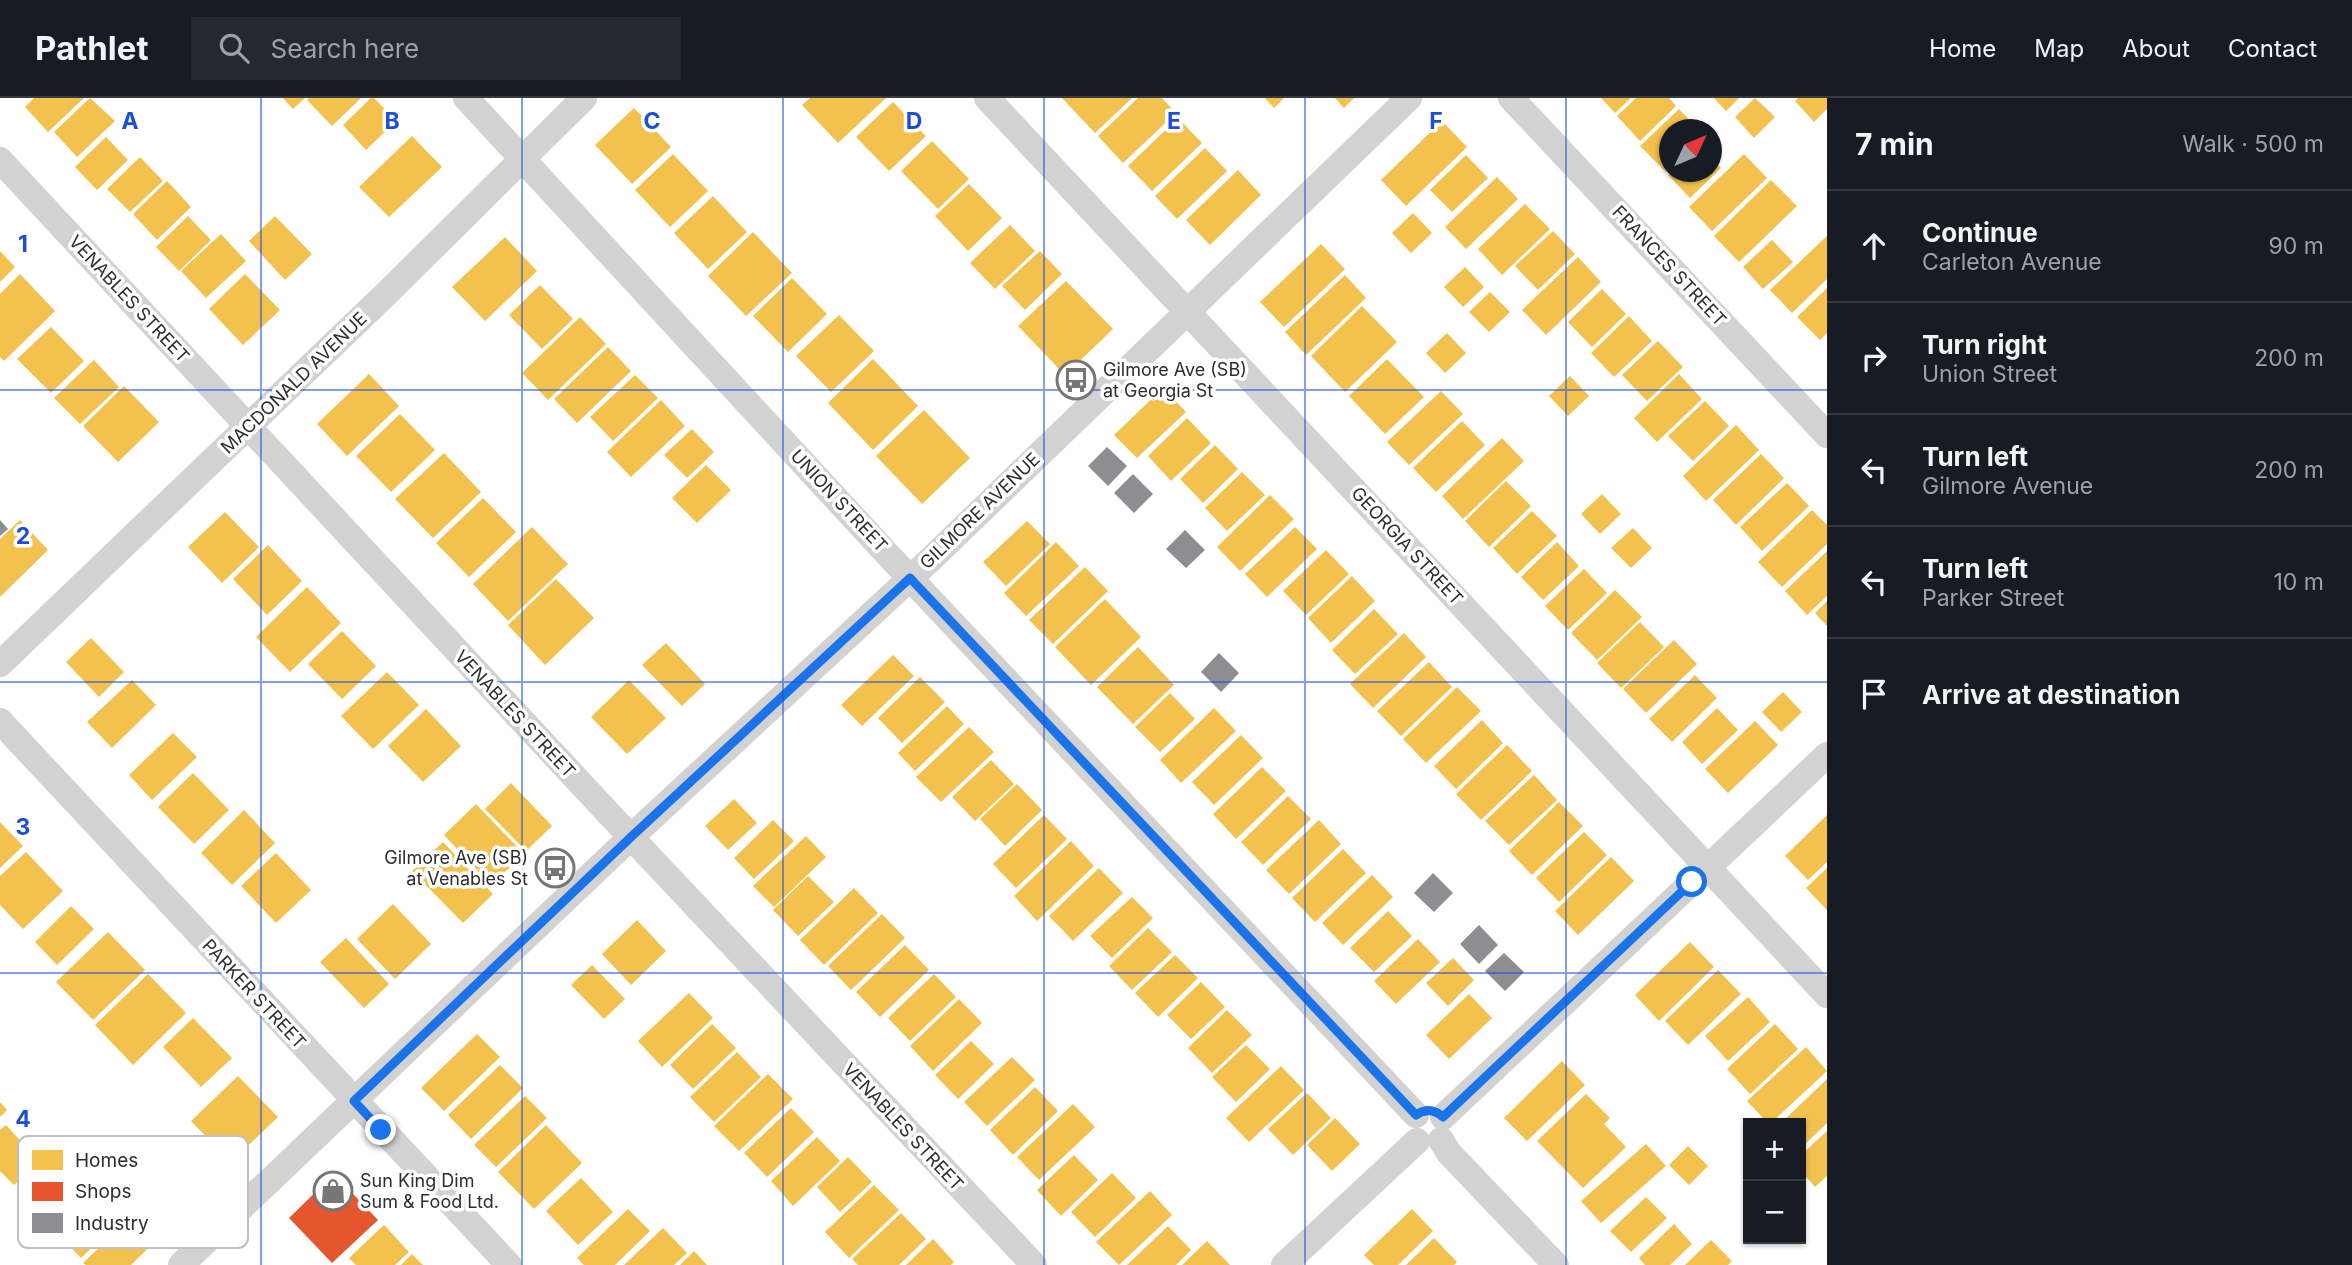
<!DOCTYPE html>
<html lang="en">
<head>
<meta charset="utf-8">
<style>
  :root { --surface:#171b24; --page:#242831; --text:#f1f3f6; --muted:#9ea1a6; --line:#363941 }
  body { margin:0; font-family:Inter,sans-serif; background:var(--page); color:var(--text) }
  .controls { position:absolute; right:21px; bottom:21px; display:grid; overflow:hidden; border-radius:0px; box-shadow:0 2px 5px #0004 }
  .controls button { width:63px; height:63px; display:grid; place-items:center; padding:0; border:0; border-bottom:2px solid var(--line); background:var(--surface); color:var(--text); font:35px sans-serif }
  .compass { position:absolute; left:1659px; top:21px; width:63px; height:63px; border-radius:50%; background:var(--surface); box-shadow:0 2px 5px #0004; rotate:46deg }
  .stop { position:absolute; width:21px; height:21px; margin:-16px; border:5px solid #1a73e8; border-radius:50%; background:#fff }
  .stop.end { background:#1a73e8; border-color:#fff; box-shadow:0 2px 7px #0008 }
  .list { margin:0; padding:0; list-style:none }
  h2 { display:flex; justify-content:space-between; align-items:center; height:91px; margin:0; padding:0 28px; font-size:30px }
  h2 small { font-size:23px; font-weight:400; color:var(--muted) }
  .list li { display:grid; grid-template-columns:46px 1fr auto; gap:21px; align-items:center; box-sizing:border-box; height:112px; padding:0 28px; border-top:2px solid var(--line) }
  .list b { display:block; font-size:26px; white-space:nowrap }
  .list p { margin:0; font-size:23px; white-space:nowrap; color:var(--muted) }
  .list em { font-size:23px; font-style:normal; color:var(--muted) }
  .icon { flex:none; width:38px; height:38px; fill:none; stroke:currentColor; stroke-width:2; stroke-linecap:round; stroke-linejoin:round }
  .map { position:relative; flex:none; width:1827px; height:1167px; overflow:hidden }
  header { display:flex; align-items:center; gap:42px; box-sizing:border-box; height:98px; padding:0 35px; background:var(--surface); border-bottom:2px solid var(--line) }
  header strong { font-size:33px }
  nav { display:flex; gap:38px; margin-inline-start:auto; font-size:24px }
  .search { width:490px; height:63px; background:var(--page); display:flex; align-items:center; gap:18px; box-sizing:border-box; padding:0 24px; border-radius:0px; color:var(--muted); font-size:26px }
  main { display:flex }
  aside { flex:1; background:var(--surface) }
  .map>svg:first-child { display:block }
  .homes { fill:#f2c14e }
  .shops { fill:#e4572e }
  .industry { fill:#8d8d92 }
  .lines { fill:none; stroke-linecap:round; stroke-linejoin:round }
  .minor { stroke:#d2d2d2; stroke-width:26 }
  .route { stroke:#1a73e8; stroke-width:9 }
  .grid { fill:none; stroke:#1d4ed8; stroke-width:2; stroke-opacity:0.55 }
  .labels { text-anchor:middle; stroke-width:7; stroke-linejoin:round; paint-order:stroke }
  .street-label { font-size:18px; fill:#2d2d2d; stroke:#fff }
  .poi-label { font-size:18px; fill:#2d2d2d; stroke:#fff; text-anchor:start }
  .key { fill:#fff; stroke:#c0c0c0; stroke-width:2 }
  .key-label { font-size:19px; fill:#2d2d2d }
  .grid-label { font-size:23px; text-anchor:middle; font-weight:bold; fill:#1d4ed8; stroke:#fff; stroke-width:7; stroke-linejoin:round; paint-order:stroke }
</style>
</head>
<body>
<header>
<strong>Pathlet</strong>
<div class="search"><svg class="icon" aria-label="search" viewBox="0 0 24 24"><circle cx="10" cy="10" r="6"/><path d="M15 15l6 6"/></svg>Search here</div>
<nav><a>Home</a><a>Map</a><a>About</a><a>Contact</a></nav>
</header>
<main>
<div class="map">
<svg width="1827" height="1167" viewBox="0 0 1827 1167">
  <rect width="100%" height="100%" fill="#fff"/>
  <path class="homes" d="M34,0H84L48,34L25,9Z
    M90,0L115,23L77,59L54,34Z
    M283,0H305L293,11Z
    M309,0H361L332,28L307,2Z
    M371,0H374L396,23L366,52L343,27Z
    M810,0H886L838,45L802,7Z
    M1062,0H1132L1095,35Z
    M1138,0H1162L1176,15L1123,65L1098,38Z
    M1265,0H1284L1274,10Z
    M1335,0H1354L1344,10Z
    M1601,0H1631L1615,15Z
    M1636,0H1669L1676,8L1640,43L1617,18Z
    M1714,0H1739L1726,13Z
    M1755,0L1775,19L1754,40L1735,19Z
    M1798,0H1827V11L1814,24L1795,3Z
    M893,4L926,38L889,73L856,39Z
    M634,10L671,49L632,86L595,47Z
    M1679,11L1699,32H1670V71L1666,74L1640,48Z
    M1178,20L1202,45L1152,93L1128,68Z
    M1442,23L1467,49L1406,108L1381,82Z
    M412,38L442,69L389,119L359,89Z
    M106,39L128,62L97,92L75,69Z
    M932,43L969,81L938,111L901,73Z
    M1205,50L1227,73L1177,121L1155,98Z
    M673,56L708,93L670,129L635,92Z
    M1744,56L1767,80L1712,133L1689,109Z
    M1466,57L1488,80L1452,114L1430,92Z
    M140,59L163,83L130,114L107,91Z
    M1712,60L1721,70L1690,100L1668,77L1672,74H1712Z
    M1238,72L1261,97L1210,147L1186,122Z
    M1497,79L1518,101L1466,151L1445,129Z
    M1771,82L1797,108L1739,164L1714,138Z
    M167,83L191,109L157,142L133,116Z
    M969,86L1002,120L968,153L935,118Z
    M713,98L747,134L708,171L674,135Z
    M1525,106L1550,131L1502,177L1478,151Z
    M1413,115L1432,135L1411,155L1392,135Z
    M188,118L211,142L179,173L156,149Z
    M275,118L312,156L285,182L249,143Z
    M1010,127L1035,153L995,191L970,165Z
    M1553,133L1575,156L1538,192L1515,168Z
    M753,134L792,175L746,218L708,178Z
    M221,136L246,163L206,200L181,173Z
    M1827,138V181L1792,215L1770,192Z
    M505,139L537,173L485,223L452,189Z
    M1772,142L1793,164L1763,191L1743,169Z
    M1321,146L1345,171L1284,229L1260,204Z
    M0,153L15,169L0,184Z
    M1040,153L1062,176L1025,212L1002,188Z
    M1578,159L1601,184L1546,237L1522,212Z
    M1465,169L1484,189L1463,209L1444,189Z
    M20,176L55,213L4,263L0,259V196Z
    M245,176L280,212L243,247L209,211Z
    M1345,177L1366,200L1306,257L1285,234Z
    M792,180L827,216L788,254L753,218Z
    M1066,183L1113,231L1065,277L1018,228Z
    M540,187L573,221L542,251L509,217Z
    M1827,190V235L1820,242L1797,219Z
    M1602,191L1626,216L1592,249L1568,224Z
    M1490,194L1510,214L1489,234L1469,214Z
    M1362,208L1397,244L1345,294L1311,258Z
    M839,217L874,253L831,294L796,258Z
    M1629,218L1652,243L1614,279L1591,255Z
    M580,219L606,246L548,302L522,275Z
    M51,229L84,263L51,295L17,261Z
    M1447,235L1466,255L1445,275L1426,255Z
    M1658,243L1683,269L1647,303L1622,277Z
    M608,249L631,273L577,325L554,301Z
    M873,261L918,308L873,352L828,305Z
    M1387,261L1424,299L1385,336L1349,298Z
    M94,262L119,289L80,326L54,300Z
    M369,276L399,308L347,358L317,326Z
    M1679,276L1702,301L1657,344L1634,320Z
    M635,277L658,300L613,343L590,319Z
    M1570,278L1589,298L1568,318L1549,298Z
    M124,288L159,324L118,364L83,328Z
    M1163,290L1186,314L1137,360L1114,337Z
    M1441,293L1463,316L1409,367L1387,344Z
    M661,302L685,328L631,379L607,354Z
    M1705,303L1729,328L1693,363L1668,338Z
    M924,312L970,360L922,406L876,358Z
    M400,316L435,352L391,394L356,358Z
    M1187,320L1211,345L1171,383L1148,358Z
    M1462,323L1485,347L1436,394L1413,370Z
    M1736,327L1759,352L1706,403L1683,378Z
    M692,331L714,354L687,380L664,357Z
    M1502,340L1524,363L1463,421L1442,398Z
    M1215,347L1238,371L1203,405L1180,381Z
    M444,355L481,394L433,440L395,401Z
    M1761,356L1784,380L1736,427L1713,402Z
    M706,367L731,392L697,425L672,400Z
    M1242,374L1265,397L1227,433L1205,410Z
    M1506,383L1531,408L1489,449L1465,423Z
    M1787,385L1809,408L1762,453L1740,429Z
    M1602,396L1621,416L1600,436L1581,416Z
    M1270,397L1294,421L1240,473L1217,449Z
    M483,400L516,434L469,479L436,445Z
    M1812,412L1827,427V446L1782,489L1758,464Z
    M1532,413L1557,438L1517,476L1493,450Z
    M225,414L259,449L222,485L188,449Z
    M20,422L48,452L0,499V441Z
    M1027,423L1050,446L1006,488L983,464Z
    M532,429L568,466L508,523L473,486Z
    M1295,429L1317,451L1267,499L1245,476Z
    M1633,430L1652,450L1631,470L1611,450Z
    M1056,444L1079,468L1026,518L1004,495Z
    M1557,444L1579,468L1543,502L1521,479Z
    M268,447L302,483L267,517L233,481Z
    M1326,452L1349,476L1306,517L1283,493Z
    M1827,453V498L1807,517L1785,493Z
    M1085,469L1108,493L1053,546L1029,522Z
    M1584,471L1607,495L1568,532L1545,508Z
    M1352,478L1375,503L1331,545L1308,520Z
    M556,481L594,520L545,567L508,527Z
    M307,489L341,525L290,574L256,539Z
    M1615,492L1642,519L1597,562L1571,535Z
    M1105,501L1141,539L1091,587L1055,549Z
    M1827,503V528L1815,515Z
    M1374,511L1398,536L1355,576L1332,552Z
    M1640,524L1664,549L1621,590L1597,565Z
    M342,533L376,568L342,601L308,566Z
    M1404,535L1426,559L1373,610L1350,586Z
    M91,540L124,574L99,599L66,564Z
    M1674,542L1697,566L1646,615L1623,591Z
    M666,545L705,586L682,608L642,567Z
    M1138,549L1174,587L1133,626L1097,589Z
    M893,557L914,578L862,628L841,607Z
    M1429,564L1452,589L1401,638L1377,613Z
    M387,574L419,607L373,651L341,618Z
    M1695,577L1717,600L1672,644L1649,621Z
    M920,579L945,604L902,645L878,620Z
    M132,582L156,607L112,650L87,624Z
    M629,582L666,620L627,656L591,619Z
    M1457,589L1481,613L1426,665L1403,641Z
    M1783,594L1802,614L1781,634L1762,614Z
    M1170,595L1195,621L1160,654L1135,629Z
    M947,608L964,626L915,673L898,655Z
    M1214,610L1236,633L1181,685L1160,662Z
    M1717,610L1738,632L1702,666L1682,644Z
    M426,611L461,648L423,684L388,648Z
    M1482,622L1503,645L1456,691L1434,668Z
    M1755,623L1778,647L1728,695L1705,671Z
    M969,629L994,654L941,704L916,679Z
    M173,635L197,659L152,702L129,677Z
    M1241,637L1263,660L1214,707L1192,684Z
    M1507,647L1532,673L1481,722L1456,696Z
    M991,662L1014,686L975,723L952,699Z
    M1262,669L1286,693L1236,741L1213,716Z
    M193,675L229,712L194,746L158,709Z
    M1534,677L1557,702L1509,747L1485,723Z
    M511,685L552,728L526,753L485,711Z
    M1017,686L1042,712L1005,748L980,721Z
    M1288,698L1311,721L1263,767L1241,744Z
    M734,701L757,725L728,752L705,728Z
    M1559,704L1583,728L1532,777L1509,753Z
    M476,706L524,756L491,787L444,737Z
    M244,712L275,745L232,787L201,755Z
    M1044,717L1067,741L1016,790L993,766Z
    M1827,717V764L1808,782L1785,758Z
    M773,722L794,743L754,781L734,760Z
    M1319,722L1341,746L1289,796L1266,772Z
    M0,724L23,748L0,770Z
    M1584,734L1607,757L1559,804L1536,780Z
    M806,738L826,759L774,809L753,788Z
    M1071,743L1094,768L1037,823L1014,798Z
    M443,744L493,796L463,825L412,773Z
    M1343,751L1366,775L1315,824L1292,800Z
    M26,754L63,793L23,831L0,807V778Z
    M276,755L311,792L276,825L241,788Z
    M1611,759L1634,783L1578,837L1555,813Z
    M1099,770L1123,795L1073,843L1049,818Z
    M1827,770V812L1806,790Z
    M1372,777L1393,799L1343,847L1322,825Z
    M808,778L834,804L798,838L773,812Z
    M854,790L878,815L824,867L800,842Z
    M1132,799L1153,820L1112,860L1090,838Z
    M393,806L431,846L395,881L357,841Z
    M71,808L94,831L57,867L35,844Z
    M1388,813L1412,838L1374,874L1350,850Z
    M882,816L905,840L851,892L828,868Z
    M637,822L666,853L631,887L602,856Z
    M1148,830L1172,854L1132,892L1109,868Z
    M108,834L145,872L93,922L56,884Z
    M346,840L389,886L364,910L320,864Z
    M1418,841L1440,864L1396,906L1374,883Z
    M1690,844L1714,869L1659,923L1635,897Z
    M905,847L929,872L880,919L856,894Z
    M1175,857L1198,880L1158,919L1135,895Z
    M1453,860L1474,882L1448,908L1426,885Z
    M592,867L625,901L604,921L571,887Z
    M1718,872L1741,896L1688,947L1665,923Z
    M148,876L186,915L133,967L95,927Z
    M934,876L956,899L910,943L888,920Z
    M1201,884L1225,909L1191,941L1167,917Z
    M689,895L713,920L662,969L638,943Z
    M1469,896L1492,920L1449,961L1426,937Z
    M1748,899L1770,924L1728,963L1705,938Z
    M959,901L982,925L933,973L910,948Z
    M1227,912L1252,937L1212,975L1188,950Z
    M193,920L232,960L201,989L163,949Z
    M712,926L736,950L693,991L670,967Z
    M1775,926L1798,951L1750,996L1727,971Z
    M477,936L500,959L444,1013L421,990Z
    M971,943L994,966L958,1001L935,977Z
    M1246,947L1270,971L1236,1004L1212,979Z
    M1806,949L1827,973L1771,1025H1768L1747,1003Z
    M737,954L761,979L714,1024L690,999Z
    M1012,959L1035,982L987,1028L964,1004Z
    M1562,963L1585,987L1527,1043L1504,1020Z
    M500,967L523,990L471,1041L448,1017Z
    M1281,968L1304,992L1249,1044L1226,1020Z
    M768,976L793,1001L739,1053L714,1028Z
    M238,978L278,1019L231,1064L191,1023Z
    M1827,981V1025L1801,1050V1025H1781Z
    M1035,989L1058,1013L1013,1057L990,1032Z
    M1307,995L1331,1020L1293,1057L1268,1031Z
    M1586,996L1610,1020L1604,1026L1626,1049L1583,1090L1537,1043Z
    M525,998L547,1020L496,1069L474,1047Z
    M0,1004L7,1012L0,1019Z
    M1073,1006L1095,1029L1039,1082L1017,1059Z
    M791,1010L814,1034L767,1079L744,1055Z
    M1335,1020L1360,1046L1332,1073L1307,1047Z
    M6,1027L39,1063L14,1087L0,1073V1032Z
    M546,1027L582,1065L534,1111L498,1074Z
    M1827,1033V1078L1815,1089L1801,1073V1057Z
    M817,1039L840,1063L793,1108L771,1083Z
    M1646,1046L1666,1068L1601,1125L1581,1103Z
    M1688,1048L1708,1068L1689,1087L1669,1067Z
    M1074,1057L1098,1082L1061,1118L1037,1092Z
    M848,1059L872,1084L840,1114L817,1089Z
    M1112,1075L1136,1100L1095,1139L1071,1114Z
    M581,1080L613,1114L578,1147L546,1113Z
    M874,1087L899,1112L849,1160L825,1134Z
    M101,1092L126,1117L81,1160L57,1135Z
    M1150,1093L1172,1117L1119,1167L1096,1144Z
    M1646,1099L1667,1120L1631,1154L1610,1133Z
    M628,1111L650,1133L615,1167H584L577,1160Z
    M1412,1111L1433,1133L1398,1167H1374L1364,1157Z
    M138,1112L162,1137L131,1167H86L83,1165Z
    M901,1115L926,1141L899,1167H858L852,1161Z
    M1674,1126L1692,1146L1670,1167H1645L1639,1160Z
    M384,1127L409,1154L395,1167H356L349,1160Z
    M1168,1128L1191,1152L1176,1167H1127Z
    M663,1130L687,1155L674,1167H624Z
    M1434,1140L1457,1164L1454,1167H1406Z
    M933,1141L954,1164L951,1167H906Z
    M1711,1142L1732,1163L1728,1167H1685Z
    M1207,1143L1230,1167H1182Z
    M694,1153L707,1167H680Z
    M412,1156L423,1167H401Z"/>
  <path class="shops" d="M334,1076L378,1122L332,1165L289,1120Z"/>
  <path class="industry" d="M1107,349L1127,368L1108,388L1088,368Z
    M1133,376L1153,396L1134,415L1114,395Z
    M0,422L8,431L0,438Z
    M1185,432L1205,452L1186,470L1166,451Z
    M1219,555L1239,575L1221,594L1201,574Z
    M1433,775L1453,795L1434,814L1414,795Z
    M1479,827L1498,847L1479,866L1460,846Z
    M1504,855L1524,874L1505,893L1485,873Z"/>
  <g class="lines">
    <path class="minor" d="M466,0L890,459L1416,1017
      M987,0L1827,897
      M1511,0L1827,337
      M0,62L611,718L1034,1167
      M0,566L385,197L584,0
      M0,623L509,1167
      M1443,1019L1827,657
      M1441,1042L1449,1055L1556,1167
      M181,1167L631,739L931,461L1409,0
      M1284,1167L1417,1043"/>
  </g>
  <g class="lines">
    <path class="route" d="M381,1032L354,1003L631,739L910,480L1416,1017C1425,1011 1434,1011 1443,1019L1692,784"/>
  </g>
  <path class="grid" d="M261,0V1167M522,0V1167M783,0V1167M1044,0V1167M1305,0V1167M1566,0V1167M0,292H1827M0,584H1827M0,875H1827"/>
  <defs>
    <symbol id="bus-ring" viewBox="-11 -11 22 22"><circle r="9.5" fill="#fff" stroke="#767676" stroke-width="1.5"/><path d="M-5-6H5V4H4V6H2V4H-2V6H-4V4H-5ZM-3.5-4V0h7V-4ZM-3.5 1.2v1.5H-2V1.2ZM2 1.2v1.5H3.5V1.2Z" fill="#767676"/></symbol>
    <symbol id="shop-ring" viewBox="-11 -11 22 22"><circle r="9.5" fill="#fff" stroke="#767676" stroke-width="1.5"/><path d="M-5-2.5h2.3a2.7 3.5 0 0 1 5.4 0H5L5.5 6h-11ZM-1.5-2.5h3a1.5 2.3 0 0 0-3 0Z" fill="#767676"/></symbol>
  </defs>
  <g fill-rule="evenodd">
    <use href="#bus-ring" x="1054" y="260" width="44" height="44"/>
    <use href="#bus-ring" x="533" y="748" width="44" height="44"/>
    <use href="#shop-ring" x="311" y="1071" width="44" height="44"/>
  </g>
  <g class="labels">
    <g class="street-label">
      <text transform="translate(1669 168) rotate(47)" y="6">FRANCES STREET</text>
      <text transform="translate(129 201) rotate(47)" y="6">VENABLES STREET</text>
      <text transform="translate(294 285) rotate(-44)" y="6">MACDONALD AVENUE</text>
      <text transform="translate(839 403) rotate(47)" y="6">UNION STREET</text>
      <text transform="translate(980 413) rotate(-44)" y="6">GILMORE AVENUE</text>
      <text transform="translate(1407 448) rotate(47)" y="6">GEORGIA STREET</text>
      <text transform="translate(515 616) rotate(47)" y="6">VENABLES STREET</text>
      <text transform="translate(254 896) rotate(47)" y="6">PARKER STREET</text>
      <text transform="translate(903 1029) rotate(47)" y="6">VENABLES STREET</text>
    </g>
    <g class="poi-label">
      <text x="1103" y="278">Gilmore Ave (SB)<tspan x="1103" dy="21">at Georgia St</tspan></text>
      <text x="528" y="766" text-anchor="end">Gilmore Ave (SB)<tspan x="528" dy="21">at Venables St</tspan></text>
      <text x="360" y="1089">Sun King Dim<tspan x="360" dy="21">Sum &amp; Food Ltd.</tspan></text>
    </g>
  </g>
  <rect x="18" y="1038" width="230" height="112" rx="10" class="key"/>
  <rect x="32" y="1052" width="31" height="20" fill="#f2c14e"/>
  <rect x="32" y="1084" width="31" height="19" fill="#e4572e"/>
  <rect x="32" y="1115" width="31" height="20" fill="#8d8d92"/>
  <g class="key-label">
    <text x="75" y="1069">Homes</text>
    <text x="75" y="1100">Shops</text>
    <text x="75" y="1132">Industry</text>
  </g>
  <g class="grid-label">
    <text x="130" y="31">A</text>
    <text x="392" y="31">B</text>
    <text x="652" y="31">C</text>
    <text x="914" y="31">D</text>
    <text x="1174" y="31">E</text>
    <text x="1436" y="31">F</text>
    <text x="23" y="154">1</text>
    <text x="23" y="446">2</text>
    <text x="23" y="737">3</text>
    <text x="23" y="1029">4</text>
  </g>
</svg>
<div class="controls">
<button>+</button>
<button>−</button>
</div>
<svg class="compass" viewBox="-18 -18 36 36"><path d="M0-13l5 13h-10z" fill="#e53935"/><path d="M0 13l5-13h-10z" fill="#9ea1a6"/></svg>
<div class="stop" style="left:1692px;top:784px"></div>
<div class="stop end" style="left:381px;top:1032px"></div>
</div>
<aside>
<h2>7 min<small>Walk · 500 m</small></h2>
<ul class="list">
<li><svg class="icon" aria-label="ahead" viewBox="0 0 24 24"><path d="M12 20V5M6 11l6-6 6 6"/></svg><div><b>Continue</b><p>Carleton Avenue</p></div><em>90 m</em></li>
<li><svg class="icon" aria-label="right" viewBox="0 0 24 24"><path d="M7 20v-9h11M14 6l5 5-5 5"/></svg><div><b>Turn right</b><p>Union Street</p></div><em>200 m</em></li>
<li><svg class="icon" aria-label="left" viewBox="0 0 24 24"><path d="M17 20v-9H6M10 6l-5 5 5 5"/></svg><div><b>Turn left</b><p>Gilmore Avenue</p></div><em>200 m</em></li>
<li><svg class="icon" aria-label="left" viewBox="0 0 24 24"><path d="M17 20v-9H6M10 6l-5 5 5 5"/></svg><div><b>Turn left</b><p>Parker Street</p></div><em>10 m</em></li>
<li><svg class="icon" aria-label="arrive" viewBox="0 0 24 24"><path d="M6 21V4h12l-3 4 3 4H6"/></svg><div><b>Arrive at destination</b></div></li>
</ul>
</aside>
</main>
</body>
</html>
